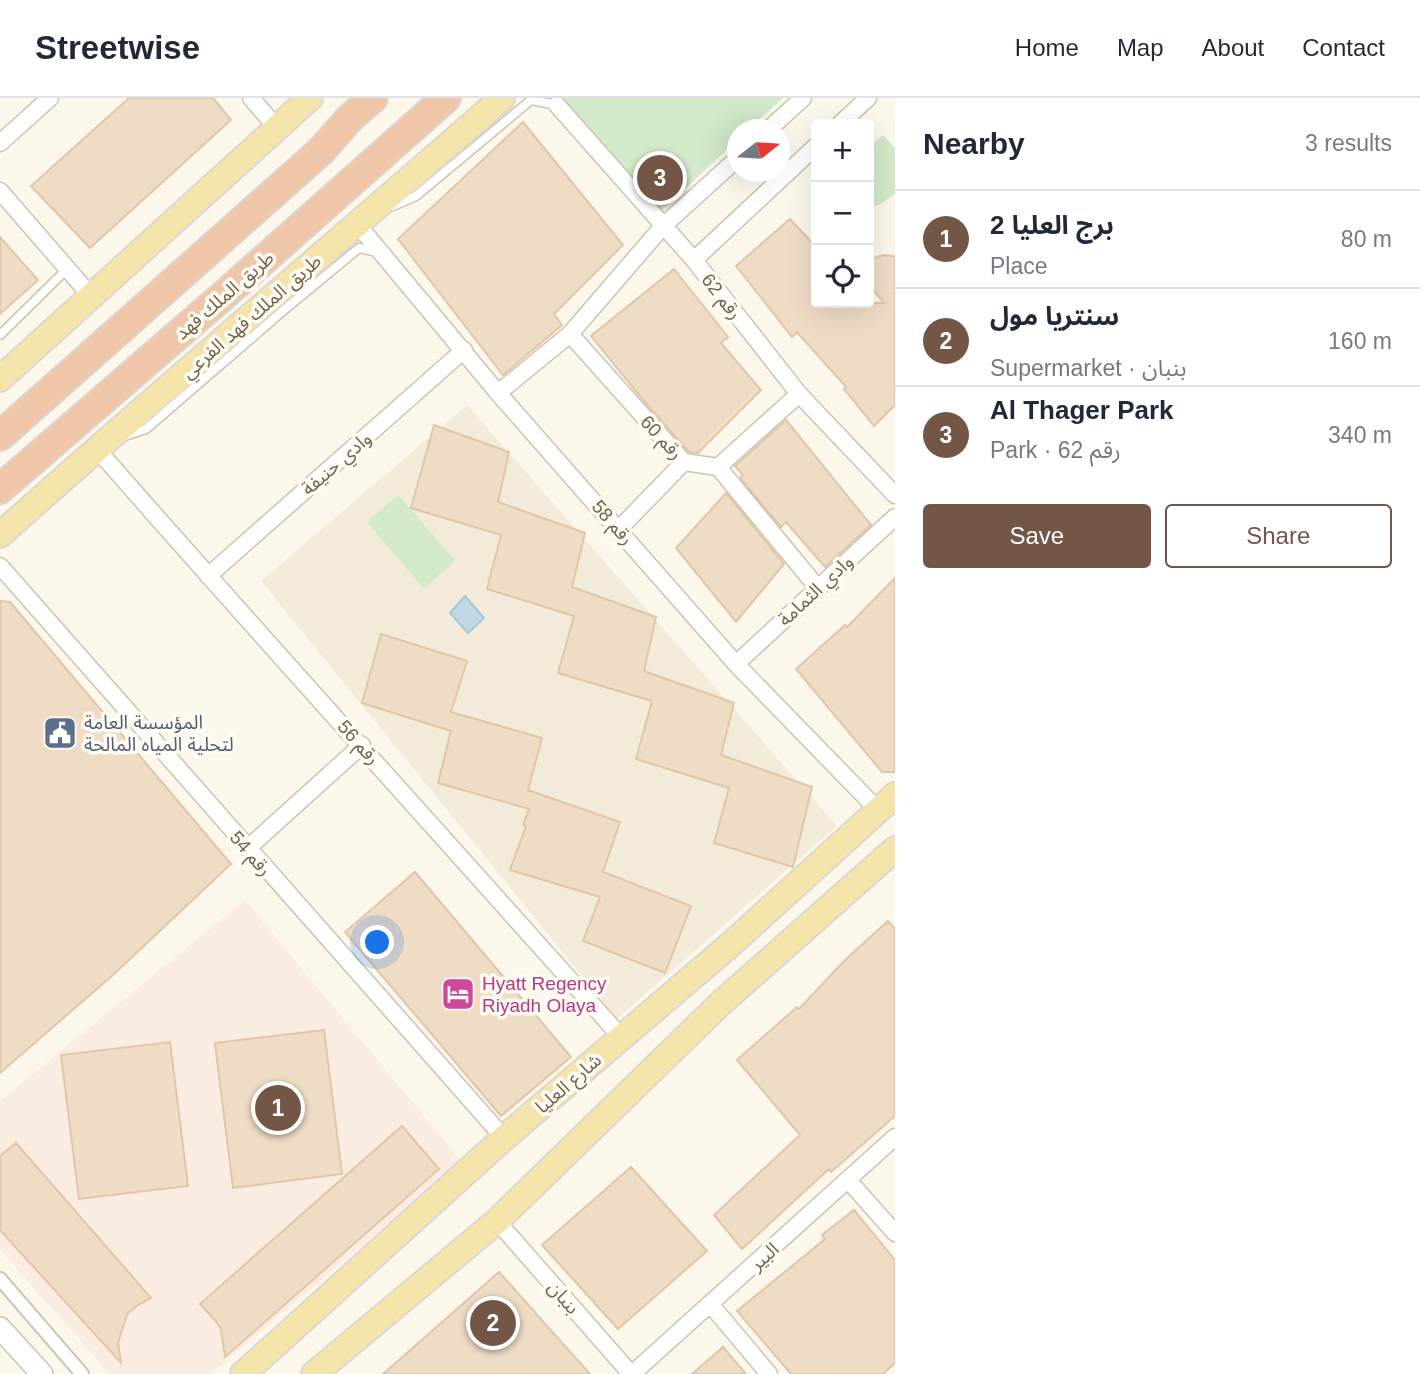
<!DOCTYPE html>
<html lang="en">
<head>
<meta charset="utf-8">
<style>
  :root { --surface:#fff; --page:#f2f2f3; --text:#1f2937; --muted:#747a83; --line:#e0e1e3; --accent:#745647 }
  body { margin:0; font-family:Helvetica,"Noto Sans Arabic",sans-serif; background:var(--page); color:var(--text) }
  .controls { position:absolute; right:21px; top:21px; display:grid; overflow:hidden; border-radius:7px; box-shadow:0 7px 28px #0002 }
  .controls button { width:63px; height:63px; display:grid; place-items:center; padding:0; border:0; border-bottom:2px solid var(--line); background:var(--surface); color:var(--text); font:35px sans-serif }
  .compass { position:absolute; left:727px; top:21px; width:63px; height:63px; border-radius:50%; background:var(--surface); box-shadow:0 7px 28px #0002; rotate:73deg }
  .you { position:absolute; left:378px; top:845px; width:24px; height:24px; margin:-18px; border:5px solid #fff; border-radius:50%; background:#1a73e8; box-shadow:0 0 0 10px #1a73e833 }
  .badge { display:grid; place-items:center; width:46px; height:46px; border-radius:50%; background:var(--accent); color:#fff; font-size:23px; font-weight:700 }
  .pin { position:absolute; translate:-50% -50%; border:4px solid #fff; box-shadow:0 2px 7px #0006 }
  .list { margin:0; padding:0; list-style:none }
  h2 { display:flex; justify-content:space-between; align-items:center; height:91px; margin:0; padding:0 28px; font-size:30px }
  h2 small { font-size:23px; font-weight:400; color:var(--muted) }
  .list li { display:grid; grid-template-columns:46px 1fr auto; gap:21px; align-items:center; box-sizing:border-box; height:98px; padding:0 28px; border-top:2px solid var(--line) }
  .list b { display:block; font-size:26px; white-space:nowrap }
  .list p { margin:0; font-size:23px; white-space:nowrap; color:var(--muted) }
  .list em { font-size:23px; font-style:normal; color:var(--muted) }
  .actions { display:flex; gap:14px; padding:21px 28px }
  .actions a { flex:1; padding:16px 0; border:2px solid var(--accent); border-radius:7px; text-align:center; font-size:24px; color:var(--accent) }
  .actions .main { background:var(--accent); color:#fff }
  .icon { flex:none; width:38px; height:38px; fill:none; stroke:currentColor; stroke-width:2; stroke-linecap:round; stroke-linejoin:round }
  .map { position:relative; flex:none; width:895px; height:1276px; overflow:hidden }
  header { display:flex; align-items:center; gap:42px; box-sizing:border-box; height:98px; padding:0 35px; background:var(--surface); border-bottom:2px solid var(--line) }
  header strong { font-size:33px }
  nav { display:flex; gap:38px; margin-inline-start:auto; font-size:24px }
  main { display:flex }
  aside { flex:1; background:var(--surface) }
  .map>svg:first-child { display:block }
  .residential { fill:#f2ebda }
  .commercial { fill:#faece0 }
  .green { fill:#d2e9ca }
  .water { fill:#c1d9e4; stroke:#a8c7d5; stroke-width:2 }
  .building { fill:#efdcc5; stroke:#e0c6a7; stroke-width:2 }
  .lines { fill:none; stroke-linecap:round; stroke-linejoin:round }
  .service-casing { stroke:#cdc2b2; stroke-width:11 }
  .pedestrian-casing { stroke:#cdc2b2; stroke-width:16 }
  .minor-casing { stroke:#cdc2b2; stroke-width:19 }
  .secondary-casing { stroke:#cfc3af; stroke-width:24 }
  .primary-casing { stroke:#dbd6d2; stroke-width:28 }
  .motorway-casing { stroke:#dbd6d2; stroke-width:32 }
  .service { stroke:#fff; stroke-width:8 }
  .pedestrian { stroke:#fff; stroke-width:12 }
  .minor { stroke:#fff; stroke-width:16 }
  .secondary { stroke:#fff; stroke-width:21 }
  .primary { stroke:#f4e4aa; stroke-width:24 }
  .motorway { stroke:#f0c6a8; stroke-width:28 }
  .labels { text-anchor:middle; stroke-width:7; stroke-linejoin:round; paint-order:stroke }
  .street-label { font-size:19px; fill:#756350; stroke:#fefbf2 }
  .service-label { font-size:19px; fill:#4e5e75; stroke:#fefbf2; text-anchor:start }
  .hotel-label { font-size:19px; fill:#b23c85; stroke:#fefbf2; text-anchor:start }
</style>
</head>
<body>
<header>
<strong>Streetwise</strong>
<nav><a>Home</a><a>Map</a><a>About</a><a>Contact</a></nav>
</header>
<main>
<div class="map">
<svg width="895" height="1276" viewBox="0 0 895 1276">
  <rect width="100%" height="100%" fill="#fbf8eb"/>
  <path class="residential" d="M467,307L837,728L617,921L261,483Z"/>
  <path class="commercial" d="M245,802L461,1063L211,1276H110L0,1152V1003Z"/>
  <path class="green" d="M560,0H783L749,31L738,32L737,42L656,118Z
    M883,37L895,50V96L879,107L869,109V49Z
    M398,397L455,462L424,491L367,424Z"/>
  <path class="water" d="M465,498L484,520L468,535L450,515Z"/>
  <path class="building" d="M129,0H213L231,22L90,150L31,88Z
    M523,24L623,147L554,216L562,227L503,277L398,141Z
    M790,121L816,149V205H884L869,187V162L883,157L895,158V307L874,328L844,291L846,289L797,234L792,239L736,168Z
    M0,139L38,182L0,216Z
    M674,171L728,239L721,245L761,292L698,355L689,354L643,302L591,238Z
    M786,322L871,427L825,469L786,424L781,429L740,380L743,377L735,368Z
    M434,327L509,354L498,404L585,435L572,489L656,519L644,573L734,605L721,657L812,689L793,769L714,745L729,690L636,661L652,603L558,575L574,518L487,491L501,437L411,410Z
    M726,395L784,466L736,524L676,450Z
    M895,480V674H882L796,571L845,527L847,529Z
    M0,503L10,504L231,766L113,877L0,975Z
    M381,536L467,563L451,614L542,640L528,692L620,724L603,774L691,808L665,875L583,843L600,799L510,772L526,728L523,727L529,711L438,685L451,633L362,605Z
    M415,774L571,959L501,1018L345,834Z
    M888,823L895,831V1018L831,1074L829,1071L742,1151L714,1117L800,1037L737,962L797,909L799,911L844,863Z
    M324,932L342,1076L233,1090L215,945Z
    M170,944L188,1088L79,1101L61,957Z
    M402,1028L439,1071L225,1259L221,1231L215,1222L200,1206Z
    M16,1045L151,1200L138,1207L127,1216L118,1245L121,1265L0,1132V1058Z
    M631,1069L707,1153L618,1231L542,1147Z
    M854,1112L895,1162V1265L883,1276H791L737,1213L825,1141L822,1137Z
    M499,1174L590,1276H383Z
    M723,1249L746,1276H692Z"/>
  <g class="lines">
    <defs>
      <path id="service" d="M393,108L416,98L531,2L557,7
        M0,237L67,171
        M125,338L146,331L284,212L359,150L377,154"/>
      <path id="pedestrian" d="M0,1181L82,1276"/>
      <path id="minor" d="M251,0L277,30
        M557,7L694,162L799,296L895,397
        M840,26L868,0
        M768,32L803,0
        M0,45L50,0
        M0,93L91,198
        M358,127L498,295L736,566L878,712
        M694,162L816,48
        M570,236L684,364L718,369L817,489
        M498,295L570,236L663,128L738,60
        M96,350C269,548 446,742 621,939
        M718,369L799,296
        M619,431L684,364
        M0,468L504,1040
        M208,478L464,252
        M736,566L895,419
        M248,750L362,647
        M848,1082L895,1135
        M497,1123L631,1276
        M711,1207L769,1276
        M632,1276L895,1039"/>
      <path id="secondary" d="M0,1230L42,1276"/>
      <path id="primary" d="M0,281L310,0
        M0,437C165,289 335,147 502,0
        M243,1276L504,1040L731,846L895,697
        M314,1276L497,1123L721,905L895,751"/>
      <path id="motorway" d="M0,338L321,53L350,20L373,0
        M0,391L224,197L446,0"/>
    </defs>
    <use href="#service" class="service-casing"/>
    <use href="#pedestrian" class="pedestrian-casing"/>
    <use href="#minor" class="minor-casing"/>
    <use href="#secondary" class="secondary-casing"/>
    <use href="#primary" class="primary-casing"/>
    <use href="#motorway" class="motorway-casing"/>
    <use href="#service" class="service"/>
    <use href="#pedestrian" class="pedestrian"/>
    <use href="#minor" class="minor"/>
    <use href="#secondary" class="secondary"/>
    <use href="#primary" class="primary"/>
    <use href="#motorway" class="motorway"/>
  </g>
  <defs>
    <symbol id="civic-square" viewBox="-11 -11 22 22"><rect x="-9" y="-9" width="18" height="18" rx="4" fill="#5c6f8a" stroke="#fefbf2"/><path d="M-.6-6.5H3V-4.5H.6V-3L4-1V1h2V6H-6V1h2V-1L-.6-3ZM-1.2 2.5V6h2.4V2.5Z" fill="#fff"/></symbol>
    <symbol id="hotel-square" viewBox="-11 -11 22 22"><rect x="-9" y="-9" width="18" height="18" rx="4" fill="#d1479c" stroke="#fefbf2"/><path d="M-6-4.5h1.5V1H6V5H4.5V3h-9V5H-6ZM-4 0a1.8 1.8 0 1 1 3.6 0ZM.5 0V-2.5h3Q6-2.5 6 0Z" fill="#fff"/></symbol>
  </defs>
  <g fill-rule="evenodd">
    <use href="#civic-square" x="41" y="616" width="38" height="38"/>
    <use href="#hotel-square" x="439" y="877" width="38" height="38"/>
  </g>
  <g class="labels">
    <g class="street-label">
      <text transform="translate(224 197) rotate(-41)" y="7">طريق الملك فهد</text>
      <text transform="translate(722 198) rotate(52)" y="7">رقم 62</text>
      <text transform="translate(251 218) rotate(-41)" y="7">طريق الملك فهد الفرعي</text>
      <text transform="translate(662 339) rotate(47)" y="7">رقم 60</text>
      <text transform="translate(336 365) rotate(-41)" y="7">وادي حنيفة</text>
      <text transform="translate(613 424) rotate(49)" y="7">رقم 58</text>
      <text transform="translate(815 492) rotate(-43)" y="7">وادي الثمامة</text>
      <text transform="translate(359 644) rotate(48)" y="7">رقم 56</text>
      <text transform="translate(251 755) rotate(49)" y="7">رقم 54</text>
      <text transform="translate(568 985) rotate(-41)" y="7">شارع العليا</text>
      <text transform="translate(764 1158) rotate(-42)" y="7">البير</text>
      <text transform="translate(564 1199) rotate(49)" y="7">بنبان</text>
    </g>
    <g class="service-label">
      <text x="84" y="631">المؤسسة العامة<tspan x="84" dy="22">لتحلية المياه المالحة</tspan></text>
    </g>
    <g class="hotel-label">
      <text x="482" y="892">Hyatt Regency<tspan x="482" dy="22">Riyadh Olaya</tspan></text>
    </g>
  </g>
</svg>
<div class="controls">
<button>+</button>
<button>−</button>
<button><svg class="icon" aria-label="locate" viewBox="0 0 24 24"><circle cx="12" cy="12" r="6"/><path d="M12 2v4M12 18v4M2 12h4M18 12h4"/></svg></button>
</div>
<svg class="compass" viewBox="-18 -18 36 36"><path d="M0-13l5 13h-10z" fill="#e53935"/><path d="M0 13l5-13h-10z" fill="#747a83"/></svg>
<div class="you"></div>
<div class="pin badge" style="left:278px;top:1010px">1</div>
<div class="pin badge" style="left:493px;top:1225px">2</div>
<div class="pin badge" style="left:660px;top:80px">3</div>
</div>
<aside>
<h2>Nearby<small>3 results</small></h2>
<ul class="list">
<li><span class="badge">1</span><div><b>برج العليا 2</b><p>Place</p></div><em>80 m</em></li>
<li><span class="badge">2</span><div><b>سنتريا مول</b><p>Supermarket · بنبان</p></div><em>160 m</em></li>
<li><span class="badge">3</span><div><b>Al Thager Park</b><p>Park · رقم 62</p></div><em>340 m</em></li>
</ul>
<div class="actions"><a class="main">Save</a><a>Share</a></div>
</aside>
</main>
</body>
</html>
